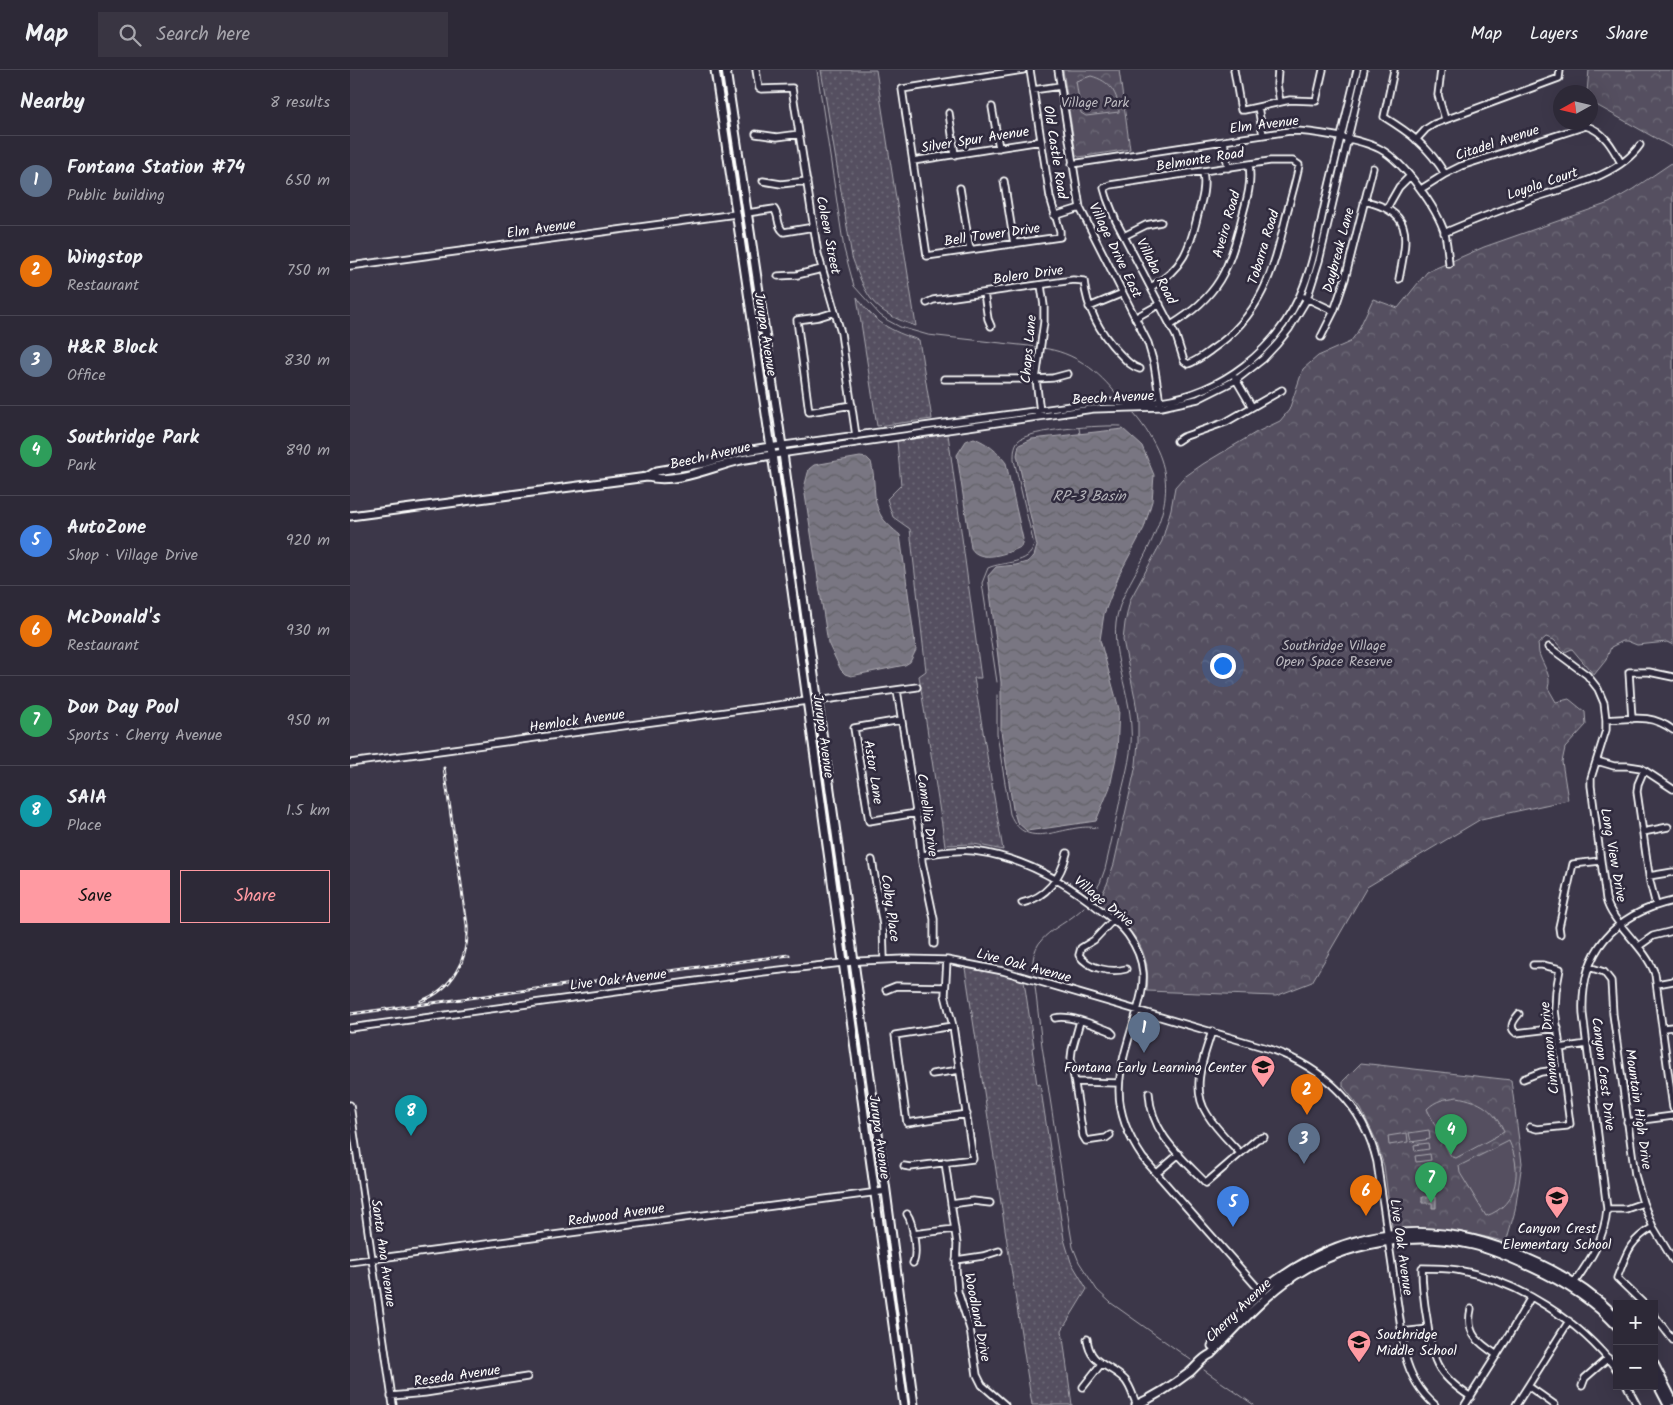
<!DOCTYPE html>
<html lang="en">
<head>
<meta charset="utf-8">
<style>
  :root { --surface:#2d2937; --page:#393542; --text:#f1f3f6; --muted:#a7a6ad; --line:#484552; --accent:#ff9aa2 }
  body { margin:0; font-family:Kalam,sans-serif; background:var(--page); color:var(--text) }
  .controls { position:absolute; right:15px; bottom:15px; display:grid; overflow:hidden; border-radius:0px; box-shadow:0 5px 20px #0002 }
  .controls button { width:45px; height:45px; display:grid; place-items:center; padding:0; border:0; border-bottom:1px solid var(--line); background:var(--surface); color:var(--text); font:25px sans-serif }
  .compass { position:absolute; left:1203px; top:15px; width:45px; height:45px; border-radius:50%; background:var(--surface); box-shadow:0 5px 20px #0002; rotate:262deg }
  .you { position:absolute; left:872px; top:595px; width:18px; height:18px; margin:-12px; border:4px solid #fff; border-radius:50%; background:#1a73e8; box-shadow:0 0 0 8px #1a73e833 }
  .badge { display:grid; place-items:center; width:32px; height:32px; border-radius:50%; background:var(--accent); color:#fff; font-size:16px; font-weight:700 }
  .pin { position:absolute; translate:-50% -41px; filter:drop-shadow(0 1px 2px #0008) }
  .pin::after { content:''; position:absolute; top:26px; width:18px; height:15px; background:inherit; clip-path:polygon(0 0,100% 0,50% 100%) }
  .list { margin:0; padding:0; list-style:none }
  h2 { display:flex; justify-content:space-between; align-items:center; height:65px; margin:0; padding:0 20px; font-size:21px }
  h2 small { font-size:16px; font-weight:400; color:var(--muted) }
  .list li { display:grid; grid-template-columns:32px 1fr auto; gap:15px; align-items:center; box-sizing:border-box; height:90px; padding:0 20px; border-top:1px solid var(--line) }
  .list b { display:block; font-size:19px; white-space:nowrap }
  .list p { margin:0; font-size:16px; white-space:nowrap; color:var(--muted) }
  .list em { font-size:16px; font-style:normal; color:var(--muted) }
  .actions { display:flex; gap:10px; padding:15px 20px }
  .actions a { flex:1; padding:11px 0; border:1px solid var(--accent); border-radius:0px; text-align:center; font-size:18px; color:var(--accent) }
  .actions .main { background:var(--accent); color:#111 }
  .icon { flex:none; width:28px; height:28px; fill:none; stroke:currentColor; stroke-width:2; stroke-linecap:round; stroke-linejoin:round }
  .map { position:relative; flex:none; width:1323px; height:1335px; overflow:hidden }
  header { display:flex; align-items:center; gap:30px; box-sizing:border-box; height:70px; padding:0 25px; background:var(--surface); border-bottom:1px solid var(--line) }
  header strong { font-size:24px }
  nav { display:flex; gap:28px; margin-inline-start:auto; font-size:18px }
  .search { width:350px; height:45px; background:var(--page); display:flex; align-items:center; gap:12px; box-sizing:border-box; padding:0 18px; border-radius:0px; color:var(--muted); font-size:19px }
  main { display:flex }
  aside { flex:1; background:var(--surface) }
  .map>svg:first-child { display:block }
  .grass { fill:url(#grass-dots); stroke:#aaa8b0 }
  .park { fill:url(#park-crowns); stroke:#aaa8b0 }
  .pitch { fill:#555060; stroke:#aaa8b0 }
  .water { fill:url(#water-waves); stroke:#afadb4 }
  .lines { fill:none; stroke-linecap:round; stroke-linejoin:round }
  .stream { stroke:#afadb4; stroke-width:1 }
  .minor-casing { stroke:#fff; stroke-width:9 }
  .major-casing { stroke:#fff; stroke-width:11 }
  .minor { stroke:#2f2a3d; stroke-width:5.5 }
  .major { stroke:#2f2a3d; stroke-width:7 }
  .rail-casing { stroke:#fff; stroke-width:3 }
  .rail { stroke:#2f2a3d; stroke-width:1; stroke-dasharray:4; stroke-linecap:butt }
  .labels { text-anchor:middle; stroke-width:5; stroke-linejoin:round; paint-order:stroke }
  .park-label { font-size:14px; fill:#bbb9bf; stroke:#2f2a3d }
  .street-label { font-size:14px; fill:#fff; stroke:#2f2a3d }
  .poi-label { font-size:14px; fill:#fff; stroke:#2f2a3d; text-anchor:end }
  .water-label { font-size:15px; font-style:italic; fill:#b5b4ba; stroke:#2f2a3d }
</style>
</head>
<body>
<header>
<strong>Map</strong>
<div class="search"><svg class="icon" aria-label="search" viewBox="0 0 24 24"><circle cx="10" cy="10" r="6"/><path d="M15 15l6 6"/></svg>Search here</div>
<nav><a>Map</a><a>Layers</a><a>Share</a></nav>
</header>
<main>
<aside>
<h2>Nearby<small>8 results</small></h2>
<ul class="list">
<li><span class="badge" style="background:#5c6f8a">1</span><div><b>Fontana Station #74</b><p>Public building</p></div><em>650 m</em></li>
<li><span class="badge" style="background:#e8710a">2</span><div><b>Wingstop</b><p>Restaurant</p></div><em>750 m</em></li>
<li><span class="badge" style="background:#5c6f8a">3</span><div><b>H&amp;R Block</b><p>Office</p></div><em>830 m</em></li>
<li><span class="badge" style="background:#2e9e5b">4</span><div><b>Southridge Park</b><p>Park</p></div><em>890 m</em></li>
<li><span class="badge" style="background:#3f7fe0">5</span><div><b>AutoZone</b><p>Shop · Village Drive</p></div><em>920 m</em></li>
<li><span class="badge" style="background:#e8710a">6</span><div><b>McDonald's</b><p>Restaurant</p></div><em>930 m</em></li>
<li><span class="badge" style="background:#2e9e5b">7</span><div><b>Don Day Pool</b><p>Sports · Cherry Avenue</p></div><em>950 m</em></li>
<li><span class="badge" style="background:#0f9aa8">8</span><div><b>SAIA</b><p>Place</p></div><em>1.5 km</em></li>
</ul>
<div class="actions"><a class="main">Save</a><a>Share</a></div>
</aside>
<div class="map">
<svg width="1323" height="1335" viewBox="0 0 1323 1335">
  <defs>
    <pattern id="grass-dots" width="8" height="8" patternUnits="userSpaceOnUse" patternTransform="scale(1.25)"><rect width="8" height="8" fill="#555060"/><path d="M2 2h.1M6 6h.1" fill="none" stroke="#6e6a78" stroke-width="1.8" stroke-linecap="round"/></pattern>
    <pattern id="park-crowns" width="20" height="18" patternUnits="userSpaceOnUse" patternTransform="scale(1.25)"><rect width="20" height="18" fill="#555060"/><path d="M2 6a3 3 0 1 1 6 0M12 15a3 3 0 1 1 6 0" fill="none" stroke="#6e6a78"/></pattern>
    <pattern id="water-waves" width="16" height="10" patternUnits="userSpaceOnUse" patternTransform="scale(1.25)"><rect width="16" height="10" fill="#797682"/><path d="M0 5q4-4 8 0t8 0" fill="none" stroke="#626167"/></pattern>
  </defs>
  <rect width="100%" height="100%" fill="#3c3749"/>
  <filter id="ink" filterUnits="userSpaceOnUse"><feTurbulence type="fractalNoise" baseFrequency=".02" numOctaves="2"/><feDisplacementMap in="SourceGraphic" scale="10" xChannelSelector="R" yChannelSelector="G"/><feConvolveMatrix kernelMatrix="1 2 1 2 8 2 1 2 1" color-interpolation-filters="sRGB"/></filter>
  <g filter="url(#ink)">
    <path class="grass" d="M471,0H526L566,256C523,242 517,229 502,187Z
      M507,227C524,252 540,261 569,270L582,349L527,356Z
      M598,364L631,608H624L653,780L624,774L595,775L569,606L576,601L560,459L543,447L537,429L551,415L547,371Z
      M615,898L645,903L674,911L684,977L682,978L687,1015L690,1014L714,1169L721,1192L737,1219L712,1260L722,1335H682Z"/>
    <path class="park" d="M713,0H769L780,79L729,87L726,85Z
      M1239,0H1323V78L1241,32L1240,22H1237Z
      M1323,92V575L1317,572L1287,575L1277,571H1273L1261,577L1256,590L1244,605L1222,579L1215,582L1204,570L1196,567L1188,574C1189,578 1188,582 1190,586C1194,597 1202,606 1198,618L1206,632L1219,629L1235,642L1236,655L1215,678L1212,692L1218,730L1131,749L1017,817L962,912L926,926L797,921C802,877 780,857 748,833L757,814L764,794L786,695L788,672V649L785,628L773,570L775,553L780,530L812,471L821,439L825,417L833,408L853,394L905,363L930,351L939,340L953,299L968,286L1000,272L1007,263L1023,229L1048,238L1077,202L1134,177L1259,133L1283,119Z
      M1011,993L1161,1010L1172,1093L1165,1141L1156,1172C1119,1162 1083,1156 1045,1160L1042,1157L1034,1096L1026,1070L1011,1039L993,1016V1011Z"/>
    <path class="pitch" d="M741,6C760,11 768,23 769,42L736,46L731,43L726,11Z
      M1107,1027C1131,1031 1144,1040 1154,1062L1106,1088L1102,1087L1099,1083L1077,1039C1086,1030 1095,1029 1107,1027Z
      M1079,1060L1080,1069L1061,1072L1059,1063Z
      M1057,1063L1058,1072L1039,1075L1038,1066Z
      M1159,1071C1172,1099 1169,1135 1136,1146L1110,1103L1109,1096Z
      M1078,1073L1079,1079L1065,1081L1064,1075Z
      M1080,1084L1081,1090L1066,1092L1065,1086Z"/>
    <path class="water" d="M773,359L792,376L804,405L802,431L794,458L769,505L754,544L750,570L769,639L767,683L760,717L746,751L677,761L667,752L663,739L651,661V612L638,506L646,497L666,495L677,492L684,486L687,476L667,385L669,375L682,369Z
      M624,368C637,373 647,381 656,393L673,469L671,477C658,483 630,494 621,478L607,385L616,371Z
      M510,387L517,388L521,392C526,409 522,429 530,444C535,453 543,459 550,465L566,580L560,592L555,595L501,606L495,604L491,600L478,573L454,418L459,399L464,395Z
      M1072,1127H1086V1138H1082V1133H1072Z"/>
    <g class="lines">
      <path class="stream" d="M467,0L494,179L504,216L530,245L537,250L550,257L578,265L688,277
        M692,278C725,282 748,301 768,326
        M729,358L730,364
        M647,612L632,513L638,498C653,491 680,495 684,475L664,390C664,383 664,376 668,371C679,359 753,355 771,356
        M647,625V664L660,744C677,785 716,751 747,758
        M742,827L750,813L755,799C761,774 766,750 771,725C776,703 783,680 781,657C780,622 762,588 766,553C768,534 778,516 787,500C819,440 832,402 784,344
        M683,902C679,862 712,860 734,837
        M685,916L692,976L720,1159L723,1177L729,1192L747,1220L761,1233L841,1290
        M854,1300L904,1335"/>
      <defs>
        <path id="minor" d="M406,0L409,18L411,19L442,18L468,184L491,263L506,366
          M673,0L552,19L577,186L710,167V161L700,127L680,0
          M708,0L730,138L798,273L804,294L810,333
          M884,0L891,40H894L940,30L966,31L973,0
          M928,0L927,14L930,32
          M1044,0L1034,47C1060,63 1079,77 1095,104
          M1091,0L1088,25L1095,49
          M683,20L710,16
          M642,37L649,78
          M908,37L913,65
          M599,43L605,85
          M406,64L427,67L449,64
          M1066,70L1076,59L1084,54L1209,8L1210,0
          M874,71L878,98
          M563,91L691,71
          M920,91H943L949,95C946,112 940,130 936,147C923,202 911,246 861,280C854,285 847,291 838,294L834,291L826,266L766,151L757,128L754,118L760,115Z
          M722,94L940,61C962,61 1011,69 1030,79C1054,92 1087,138 1095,164C1097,173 1098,184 1099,194
          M413,111L431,114L457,111
          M654,111L664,174
          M610,118L620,180
          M1071,119L1095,104L1111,96L1236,56C1254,61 1263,78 1271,93
          M1014,131C1065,142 1057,167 1049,209
          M1037,138L1049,117L1060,106
          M397,143L424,139C430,146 426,156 434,162L464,157
          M704,146L730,138
          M1094,163C1123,150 1152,140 1181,129C1216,117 1268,107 1290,75
          M774,166L796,155L811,152
          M0,196L386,144
          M428,206L447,205L472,199
          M801,217C833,199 840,178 848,144C852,130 856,117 853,102
          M634,223L638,249L641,256
          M954,227L984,241
          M577,233L583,230L723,210L734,211C737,239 749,262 769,283C775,289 781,297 790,299
          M739,237L773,223
          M485,242L469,247L447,250L459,342L502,335
          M785,248L810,234
          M821,255C868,227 880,199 892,147C897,129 902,113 899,95
          M971,267L984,241L995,209L1023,98
          M885,308L902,337
          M594,309H686L703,308L718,304
          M690,342L686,309L694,252V236L691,215
          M827,371L833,367L876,352L932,320
          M420,377L750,332C770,332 790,334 811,331C872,322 925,281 950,225C963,197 968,164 975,133C986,89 996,44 1007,0
          M422,385L743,339L811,337L848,329L886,310L913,289L927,274L939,259L957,229L969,191L1014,0
          M1199,577L1237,605L1248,619L1254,633L1256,650V660L1241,708V716L1256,829C1262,854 1295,876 1305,904L1323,1038
          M547,620L569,761L572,792L584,849V874
          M467,631L567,617
          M1282,649L1279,602H1299L1323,607
          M551,650L504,658L519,751L566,743
          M1256,650C1282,649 1300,643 1323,660
          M1247,691L1264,696H1278L1291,698L1323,719
          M0,693L457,631
          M1294,700L1288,714L1287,722L1300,812L1306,835
          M1293,762L1318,757
          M571,785C588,783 607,779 624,781C672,787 716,812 753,842C762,849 771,855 778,865C786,876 792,889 793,903C794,919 789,933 785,948C768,1003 757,1036 793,1088L913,1224
          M522,790L533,855L534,889
          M1299,806L1323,802
          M672,833C697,827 711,807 717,783
          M763,850L744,870L731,878L729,885C738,899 762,903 776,899
          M1210,864L1209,857L1223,794L1250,791
          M1289,876L1303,866L1323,861
          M1239,897L1254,902L1261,911L1263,944L1285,1105L1293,1133L1303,1157L1323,1190
          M1307,914L1323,911
          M536,920L546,916L595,917
          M1169,944C1164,950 1158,957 1166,963L1208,958
          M705,948C719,944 747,956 760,961L763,964
          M730,951L722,980L721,988L733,1066L736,1071L756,1068L760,1065
          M603,956L545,965L557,1053L617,1044
          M0,958L413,902L510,891L554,889L597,890L653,901L920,979C974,998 1014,1035 1027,1092L1055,1285C1060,1305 1070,1322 1085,1335
          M1313,958L1323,957
          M862,961C854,987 840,1018 857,1044C866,1059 879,1071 890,1083
          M1210,978L1237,974
          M582,1004L610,1000
          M1173,1009L1191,1002L1213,999
          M725,1012L769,1013
          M799,1023C801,1063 830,1086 856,1113L907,1069L914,1067
          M0,1035L43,1335
          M1277,1052L1323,1046
          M1180,1057L1187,1059L1217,1056L1220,1054L1205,940L1206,921L1210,899L1192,895H1183
          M595,1092L607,1174L606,1199L608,1222L620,1259L627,1305L632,1315L655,1335
          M554,1096L560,1097L623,1089L603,956L595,925L597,890
          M807,1103L829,1084
          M601,1134L623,1131L640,1133
          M1257,1139H1276L1293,1133
          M557,1144C563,1152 568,1184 563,1193
          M563,1164L605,1159
          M606,1190L633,1186L649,1181
          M0,1192L536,1121
          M1222,1216C1239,1192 1255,1169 1257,1139L1233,944C1230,882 1264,844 1323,831
          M1294,1234L1267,1208C1277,1183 1278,1172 1303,1157
          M1121,1239C1115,1264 1129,1273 1147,1285
          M1304,1245L1323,1270
          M1051,1262L1078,1259
          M737,1269C740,1296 760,1294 775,1310C781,1317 783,1327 787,1335
          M1178,1316L1205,1335
          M1232,1316L1235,1308L1258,1288
          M1277,1316L1287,1335
          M733,1317L751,1294
          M41,1326L75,1323L177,1307
          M1121,1327C1085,1304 1082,1289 1077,1249C1074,1232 1072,1216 1072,1198C1084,1198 1095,1198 1107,1200C1167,1210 1230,1251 1267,1300
          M1115,1335L1158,1267L1181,1227
          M1166,1335L1219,1251"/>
        <path id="major" d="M365,0L440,506L554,1335
          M376,0L432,376L536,1121L564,1335
          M297,407L307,401L355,393L390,382L420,377
          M0,446L297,407C328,414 361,397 391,390C401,388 411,387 422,385
          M862,1276C883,1253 902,1227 928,1209C1007,1153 1092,1149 1179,1189C1212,1203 1241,1222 1267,1247
          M1304,1294L1323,1331
          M1304,1308L1318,1335
          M786,1335C806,1326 823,1315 840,1302C847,1296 852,1288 861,1284C887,1257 912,1228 944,1206C996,1172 1062,1161 1123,1175C1144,1180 1163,1189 1183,1198C1214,1212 1244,1231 1267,1256"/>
      </defs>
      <use href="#minor" class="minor-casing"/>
      <use href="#major" class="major-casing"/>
      <use href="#minor" class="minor"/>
      <use href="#major" class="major"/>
      <defs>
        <path id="rail" d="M71,931C103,919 119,889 117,855L94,698
          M0,944L439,885"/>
      </defs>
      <use href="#rail" class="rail-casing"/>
      <use href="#rail" class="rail"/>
    </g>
  </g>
  <defs>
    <symbol id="school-pin" viewBox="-11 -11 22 30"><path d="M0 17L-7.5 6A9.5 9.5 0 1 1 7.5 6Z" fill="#ff9aa2" stroke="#2f2a3d"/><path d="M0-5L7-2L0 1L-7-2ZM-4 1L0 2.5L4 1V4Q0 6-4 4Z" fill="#111"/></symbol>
  </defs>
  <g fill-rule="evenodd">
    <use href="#school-pin" x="899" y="983" width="28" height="38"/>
    <use href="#school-pin" x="1193" y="1114" width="28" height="38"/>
    <use href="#school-pin" x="995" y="1258" width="28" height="38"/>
  </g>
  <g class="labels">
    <g class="park-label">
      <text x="745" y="37">Village Park</text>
      <text x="984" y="580">Southridge Village<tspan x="984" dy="16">Open Space Reserve</tspan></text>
    </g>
    <g class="street-label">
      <text transform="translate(914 54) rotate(-7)" y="5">Elm Avenue</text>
      <text transform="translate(625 69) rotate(-9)" y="5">Silver Spur Avenue</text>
      <text transform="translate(1147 72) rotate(-18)" y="5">Citadel Avenue</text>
      <text transform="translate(706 82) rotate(81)" y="5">Old Castle Road</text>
      <text transform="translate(850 89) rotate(-9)" y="5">Belmonte Road</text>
      <text transform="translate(1192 113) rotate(-19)" y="5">Loyola Court</text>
      <text transform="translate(876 154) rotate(-74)" y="5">Aveiro Road</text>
      <text transform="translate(191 158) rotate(-8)" y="5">Elm Avenue</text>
      <text transform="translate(642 164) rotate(-8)" y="5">Bell Tower Drive</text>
      <text transform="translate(479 165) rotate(79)" y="5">Coleen Street</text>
      <text transform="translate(913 177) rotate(-73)" y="5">Tobarra Road</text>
      <text transform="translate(766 180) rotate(64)" y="5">Village Drive East</text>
      <text transform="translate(988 180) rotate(-75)" y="5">Daybreak Lane</text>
      <text transform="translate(807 201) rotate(63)" y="5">Villaba Road</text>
      <text transform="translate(678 204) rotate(-8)" y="5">Bolero Drive</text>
      <text transform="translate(416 264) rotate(81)" y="5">Jurupa Avenue</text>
      <text transform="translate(678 279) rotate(-85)" y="5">Chaps Lane</text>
      <text transform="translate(763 327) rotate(-3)" y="5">Beech Avenue</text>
      <text transform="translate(360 385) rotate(-13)" y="5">Beech Avenue</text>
      <text transform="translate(227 650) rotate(-8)" y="5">Hemlock Avenue</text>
      <text transform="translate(474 666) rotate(82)" y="5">Jurupa Avenue</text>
      <text transform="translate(524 702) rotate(81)" y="5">Astor Lane</text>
      <text transform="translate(578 745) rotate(82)" y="5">Camellia Drive</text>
      <text transform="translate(1264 785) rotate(80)" y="5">Long View Drive</text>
      <text transform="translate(754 831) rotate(39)" y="5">Village Drive</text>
      <text transform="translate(541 838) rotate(82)" y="5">Colby Place</text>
      <text transform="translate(674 895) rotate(15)" y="5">Live Oak Avenue</text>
      <text transform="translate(268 909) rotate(-7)" y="5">Live Oak Avenue</text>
      <text transform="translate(1199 978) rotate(-96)" y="5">Cinnamon Drive</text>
      <text transform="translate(1254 1004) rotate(83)" y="5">Canyon Crest Drive</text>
      <text transform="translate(1289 1039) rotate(82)" y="5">Mountain High Drive</text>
      <text transform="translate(530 1067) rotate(82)" y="5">Jurupa Avenue</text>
      <text transform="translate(266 1144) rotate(-8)" y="5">Redwood Avenue</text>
      <text transform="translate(1052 1177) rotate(82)" y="5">Live Oak Avenue</text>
      <text transform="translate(34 1183) rotate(82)" y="5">Santa Ana Avenue</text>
      <text transform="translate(888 1240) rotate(-44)" y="5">Cherry Avenue</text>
      <text transform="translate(628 1247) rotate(79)" y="5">Woodland Drive</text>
      <text transform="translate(107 1305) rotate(-8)" y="5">Reseda Avenue</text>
    </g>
    <g class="poi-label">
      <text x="896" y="1002">Fontana Early Learning Center</text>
      <text x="1207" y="1163" text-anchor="middle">Canyon Crest<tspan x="1207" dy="16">Elementary School</tspan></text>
      <text x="1026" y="1269" text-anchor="start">Southridge<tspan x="1026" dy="16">Middle School</tspan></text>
    </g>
    <g class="water-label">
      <text x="739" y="431">RP-3 Basin</text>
    </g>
  </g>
</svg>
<div class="controls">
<button>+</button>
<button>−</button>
</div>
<svg class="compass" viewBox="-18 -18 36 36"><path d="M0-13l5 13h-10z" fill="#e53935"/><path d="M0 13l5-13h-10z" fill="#a7a6ad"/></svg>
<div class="you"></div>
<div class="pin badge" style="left:794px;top:983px;background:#5c6f8a">1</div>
<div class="pin badge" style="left:957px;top:1045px;background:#e8710a">2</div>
<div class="pin badge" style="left:954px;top:1094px;background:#5c6f8a">3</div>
<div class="pin badge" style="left:1101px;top:1085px;background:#2e9e5b">4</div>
<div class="pin badge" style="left:883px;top:1157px;background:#3f7fe0">5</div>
<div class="pin badge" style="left:1016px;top:1146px;background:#e8710a">6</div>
<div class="pin badge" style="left:1081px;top:1133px;background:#2e9e5b">7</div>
<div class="pin badge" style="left:61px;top:1066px;background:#0f9aa8">8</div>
</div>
</main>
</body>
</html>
